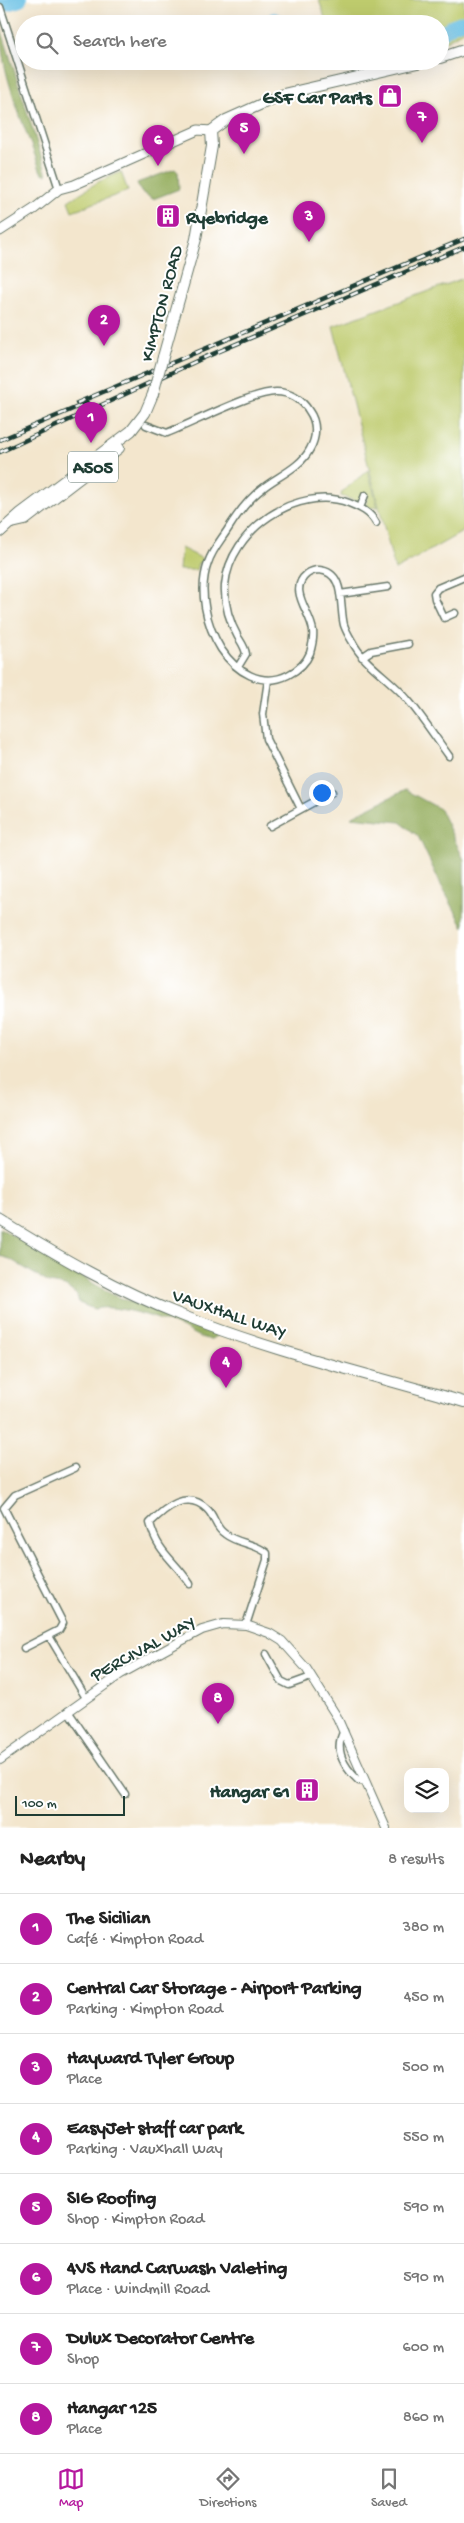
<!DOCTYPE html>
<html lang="en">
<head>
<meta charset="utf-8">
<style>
  :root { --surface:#fff; --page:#f2f2f2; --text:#222; --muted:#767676; --line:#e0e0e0; --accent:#b5179e }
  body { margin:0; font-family:"Gochi Hand",sans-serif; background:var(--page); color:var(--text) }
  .controls { position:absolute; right:15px; bottom:15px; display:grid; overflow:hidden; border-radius:10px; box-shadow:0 5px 20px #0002 }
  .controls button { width:45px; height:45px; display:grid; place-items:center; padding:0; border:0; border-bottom:1px solid var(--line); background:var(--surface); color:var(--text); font:25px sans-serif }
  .scale { position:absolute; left:15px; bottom:12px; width:110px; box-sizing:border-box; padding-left:5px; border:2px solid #1f3d34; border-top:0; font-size:14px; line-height:18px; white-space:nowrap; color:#1f3d34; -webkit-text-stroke:4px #fff; paint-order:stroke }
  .you { position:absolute; left:321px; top:792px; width:18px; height:18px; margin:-12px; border:4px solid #fff; border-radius:50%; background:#1a73e8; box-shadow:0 0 0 8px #1a73e833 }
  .badge { display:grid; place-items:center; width:32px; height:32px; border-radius:50%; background:var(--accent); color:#fff; font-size:16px; font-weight:700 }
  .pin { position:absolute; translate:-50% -41px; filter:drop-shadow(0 1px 2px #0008) }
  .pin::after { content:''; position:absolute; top:26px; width:18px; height:15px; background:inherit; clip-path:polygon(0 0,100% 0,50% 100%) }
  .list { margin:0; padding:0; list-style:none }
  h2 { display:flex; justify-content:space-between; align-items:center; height:65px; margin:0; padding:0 20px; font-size:21px }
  h2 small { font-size:16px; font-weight:400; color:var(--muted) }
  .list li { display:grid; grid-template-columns:32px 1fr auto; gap:15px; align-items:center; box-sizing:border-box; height:70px; padding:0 20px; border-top:1px solid var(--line) }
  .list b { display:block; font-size:19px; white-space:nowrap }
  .list p { margin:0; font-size:16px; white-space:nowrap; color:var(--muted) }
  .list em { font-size:16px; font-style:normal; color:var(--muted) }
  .icon { flex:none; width:28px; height:28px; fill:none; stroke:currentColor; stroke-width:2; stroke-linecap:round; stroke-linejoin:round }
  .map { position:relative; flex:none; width:464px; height:1828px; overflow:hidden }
  .search { position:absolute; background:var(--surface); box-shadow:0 5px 20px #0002; left:15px; right:15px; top:15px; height:55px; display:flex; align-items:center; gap:12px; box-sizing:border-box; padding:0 18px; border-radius:28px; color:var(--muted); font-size:19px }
  .sheet { height:625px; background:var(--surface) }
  nav { display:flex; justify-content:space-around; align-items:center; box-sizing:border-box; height:70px; border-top:1px solid var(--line); background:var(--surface); font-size:14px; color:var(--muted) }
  nav a { display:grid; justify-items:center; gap:2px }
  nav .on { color:var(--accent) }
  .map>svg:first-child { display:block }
  .green { fill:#becb6d; stroke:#6e8450 }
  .forest { fill:#96af60; stroke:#5a764a }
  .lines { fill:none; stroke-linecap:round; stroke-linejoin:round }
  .river { stroke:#67c0e4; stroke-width:14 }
  .minor-casing { stroke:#69786a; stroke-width:9 }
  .tertiary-casing { stroke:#69786a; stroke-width:10 }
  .secondary-casing { stroke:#69786a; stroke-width:11 }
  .primary-casing { stroke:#69786a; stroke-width:12 }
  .trunk-casing { stroke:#69786a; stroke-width:12 }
  .minor { stroke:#fff; stroke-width:6 }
  .tertiary { stroke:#fff; stroke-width:8 }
  .secondary { stroke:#fff; stroke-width:9 }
  .primary { stroke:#fff; stroke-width:10 }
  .trunk { stroke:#fff; stroke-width:10 }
  .rail-casing { stroke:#1f3d34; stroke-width:4.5 }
  .rail { stroke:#fff; stroke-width:2.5; stroke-dasharray:8; stroke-linecap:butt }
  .trunk-bridge-casing { stroke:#69786a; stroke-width:12; stroke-linecap:butt }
  .trunk-bridge { stroke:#fff; stroke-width:10 }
  .labels { text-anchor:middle; stroke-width:4; stroke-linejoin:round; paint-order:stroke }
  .shield { fill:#fff; stroke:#627771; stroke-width:1 }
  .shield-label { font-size:18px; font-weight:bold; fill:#1f3d34 }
  .poi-label { font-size:19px; font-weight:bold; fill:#1f3d34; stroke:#fff; text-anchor:end }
  .street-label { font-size:19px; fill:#1f3d34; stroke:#fff }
</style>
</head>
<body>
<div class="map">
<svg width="464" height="1828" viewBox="0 0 464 1828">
  <rect width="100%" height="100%" fill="#fff"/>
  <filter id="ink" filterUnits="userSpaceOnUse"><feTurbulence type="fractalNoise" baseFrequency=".02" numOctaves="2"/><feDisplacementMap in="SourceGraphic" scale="10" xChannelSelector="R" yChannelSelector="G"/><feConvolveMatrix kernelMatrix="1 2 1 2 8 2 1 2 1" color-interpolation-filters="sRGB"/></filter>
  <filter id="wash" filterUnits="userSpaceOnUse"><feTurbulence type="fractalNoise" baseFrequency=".0096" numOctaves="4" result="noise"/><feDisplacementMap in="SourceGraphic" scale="20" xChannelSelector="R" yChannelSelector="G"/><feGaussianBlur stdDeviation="1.12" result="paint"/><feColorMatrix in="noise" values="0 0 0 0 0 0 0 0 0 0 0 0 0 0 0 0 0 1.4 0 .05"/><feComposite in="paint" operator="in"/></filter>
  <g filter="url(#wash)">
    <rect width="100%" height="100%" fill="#f3e6cd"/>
    <path class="green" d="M319,0H464V30L440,45V24H327Z
      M339,61H393L342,73Z
      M121,172L128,191L72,211L68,201L98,182Z
      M464,278V531L395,570L333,326Z
      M368,470L378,507L370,508L366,505L368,497L363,495L358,502L341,496L342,492Z
      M181,548L203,559L202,563H198L196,570H179Z"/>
    <path class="forest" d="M0,25L47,175L41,172C25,126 0,75 0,25Z
      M175,169L178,172L179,189L153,199L141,192L137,183Z
      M405,790L440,809L464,860V927L441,885L418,836L400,822L351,817Z
      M0,1228L113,1295L218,1335C216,1337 214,1338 211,1339C202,1340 191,1331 183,1328C161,1319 114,1303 94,1309L79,1303L77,1295L65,1286L49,1283L10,1259L0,1256Z"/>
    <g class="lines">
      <path class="river" d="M0,6L20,0
        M274,19L283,24
        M440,34L453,25L464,21"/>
    </g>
  </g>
  <g filter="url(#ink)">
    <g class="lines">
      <defs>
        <path id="minor" d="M0,7L59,189
          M146,425L167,433C193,423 252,392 276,392C289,392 302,399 309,411C317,422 317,437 310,449C301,467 278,476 263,488C248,499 238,513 228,529C221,540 212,550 208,563C198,590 206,625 221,649C236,672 262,688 288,675C298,670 306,663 310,653C312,646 314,638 313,631C311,612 287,590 307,574C311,571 314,570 319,570C346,572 339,606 344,625C346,631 349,636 352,641C364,665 390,678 407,699C422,716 435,737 449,756
          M360,508L365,495
          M340,594L388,587
          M455,613L444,618L435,599L434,593L438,588L464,577
          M362,657L371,651L408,644
          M238,667L246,654C245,647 241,642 238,637C229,621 224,603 225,585C230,530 297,484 349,503C361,508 370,512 376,523
          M268,680L263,714L266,739L301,809
          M270,826L332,792
          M190,1584C174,1559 158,1554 150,1523C165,1508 187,1489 207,1509C215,1516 215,1528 225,1534C238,1544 255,1543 267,1553V1560L246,1625
          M49,1636L86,1698
          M24,1648L59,1630L63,1623L4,1508L15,1495L75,1468
          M266,1654L281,1681L289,1685L311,1677
          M68,1711L125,1794
          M344,1731C333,1750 345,1768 359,1781H365"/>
        <path id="tertiary" d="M0,1760L121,1674L181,1641L202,1630L223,1624L246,1625L269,1633L282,1641L306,1668L337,1717L386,1828"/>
        <path id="secondary" d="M0,231L34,209L59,189L74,185L198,130L211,131"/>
        <path id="primary" d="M0,1220C58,1256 117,1290 181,1315C272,1352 370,1374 464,1402"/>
        <path id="trunk" d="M440,58L464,50
          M163,357L196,239L212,146L211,131L226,120L284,94L426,61
          M12,523L25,520L119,448
          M0,532L21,513L131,431L145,413L153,394"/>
      </defs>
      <use href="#minor" class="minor-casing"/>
      <use href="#tertiary" class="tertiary-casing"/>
      <use href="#secondary" class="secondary-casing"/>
      <use href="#primary" class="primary-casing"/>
      <use href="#trunk" class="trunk-casing"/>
      <use href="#minor" class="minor"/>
      <use href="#tertiary" class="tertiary"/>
      <use href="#secondary" class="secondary"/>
      <use href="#primary" class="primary"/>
      <use href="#trunk" class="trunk"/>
      <defs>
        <path id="rail" d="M77,403L464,239
          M0,440L87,403
          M0,452L201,359L464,247"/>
      </defs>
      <use href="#rail" class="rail-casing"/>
      <use href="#rail" class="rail"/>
      <defs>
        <path id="trunk-bridge" d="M153,394L163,357"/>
      </defs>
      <use href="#trunk-bridge" class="trunk-bridge-casing"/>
      <use href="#trunk-bridge" class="trunk-bridge"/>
    </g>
  </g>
  <defs>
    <symbol id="shop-square" viewBox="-11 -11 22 22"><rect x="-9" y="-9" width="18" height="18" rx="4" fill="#b5179e" stroke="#fff"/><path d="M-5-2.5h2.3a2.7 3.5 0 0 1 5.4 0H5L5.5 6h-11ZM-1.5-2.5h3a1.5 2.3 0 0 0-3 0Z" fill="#fff"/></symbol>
    <symbol id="building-square" viewBox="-11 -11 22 22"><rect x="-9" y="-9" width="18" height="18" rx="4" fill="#b5179e" stroke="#fff"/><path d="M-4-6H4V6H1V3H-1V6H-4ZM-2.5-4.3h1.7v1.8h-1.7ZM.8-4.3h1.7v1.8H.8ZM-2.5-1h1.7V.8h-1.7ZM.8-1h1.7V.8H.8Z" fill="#fff"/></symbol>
  </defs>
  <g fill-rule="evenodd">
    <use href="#shop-square" x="376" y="82" width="28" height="28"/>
    <use href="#building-square" x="154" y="202" width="28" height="28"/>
    <use href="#building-square" x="293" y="1776" width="28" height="28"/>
  </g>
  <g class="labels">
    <rect class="shield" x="68" y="451.5" width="50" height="31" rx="4"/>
    <g class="shield-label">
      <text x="93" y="473">A505</text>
    </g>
    <g class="poi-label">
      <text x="372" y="103">GSF Car Parts</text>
      <text x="186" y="223" text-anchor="start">Ryebridge</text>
      <text x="290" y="1797">Hangar 61</text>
    </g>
    <g class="street-label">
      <text transform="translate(160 303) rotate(-75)" y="7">KIMPTON ROAD</text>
      <text transform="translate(230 1312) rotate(19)" y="7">VAUXHALL WAY</text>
      <text transform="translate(142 1647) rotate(-29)" y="7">PERCIVAL WAY</text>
    </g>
  </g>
</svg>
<div class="controls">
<button><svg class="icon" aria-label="layers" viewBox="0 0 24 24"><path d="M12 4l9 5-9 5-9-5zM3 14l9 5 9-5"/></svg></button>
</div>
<div class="scale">100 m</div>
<div class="you"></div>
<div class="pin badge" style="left:91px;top:443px">1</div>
<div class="pin badge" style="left:104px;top:346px">2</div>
<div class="pin badge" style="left:309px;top:242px">3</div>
<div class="pin badge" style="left:226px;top:1388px">4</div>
<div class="pin badge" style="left:244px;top:154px">5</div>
<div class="pin badge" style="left:158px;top:166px">6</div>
<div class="pin badge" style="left:422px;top:143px">7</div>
<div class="pin badge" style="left:218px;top:1724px">8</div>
<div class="search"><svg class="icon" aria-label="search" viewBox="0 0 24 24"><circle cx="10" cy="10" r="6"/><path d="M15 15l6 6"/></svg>Search here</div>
</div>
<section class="sheet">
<h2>Nearby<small>8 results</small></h2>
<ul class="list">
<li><span class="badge">1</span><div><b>The Sicilian</b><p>Café · Kimpton Road</p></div><em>380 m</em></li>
<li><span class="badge">2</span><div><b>Central Car Storage - Airport Parking</b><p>Parking · Kimpton Road</p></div><em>450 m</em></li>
<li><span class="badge">3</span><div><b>Hayward Tyler Group</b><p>Place</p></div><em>500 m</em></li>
<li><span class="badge">4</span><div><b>EasyJet staff car park</b><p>Parking · Vauxhall Way</p></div><em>550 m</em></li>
<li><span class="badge">5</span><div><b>SIG Roofing</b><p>Shop · Kimpton Road</p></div><em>590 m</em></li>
<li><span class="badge">6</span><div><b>4VS Hand Carwash Valeting</b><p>Place · Windmill Road</p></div><em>590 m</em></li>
<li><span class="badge">7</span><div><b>Dulux Decorator Centre</b><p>Shop</p></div><em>600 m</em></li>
<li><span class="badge">8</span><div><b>Hangar 125</b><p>Place</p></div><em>860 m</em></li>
</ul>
</section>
<nav>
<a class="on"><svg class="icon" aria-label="map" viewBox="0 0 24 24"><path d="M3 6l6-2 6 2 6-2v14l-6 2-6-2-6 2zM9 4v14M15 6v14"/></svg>Map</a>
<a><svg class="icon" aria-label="directions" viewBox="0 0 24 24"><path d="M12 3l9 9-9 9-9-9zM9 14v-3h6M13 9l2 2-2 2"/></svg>Directions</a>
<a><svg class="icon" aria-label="saved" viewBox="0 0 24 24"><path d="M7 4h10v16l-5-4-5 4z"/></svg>Saved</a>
</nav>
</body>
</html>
